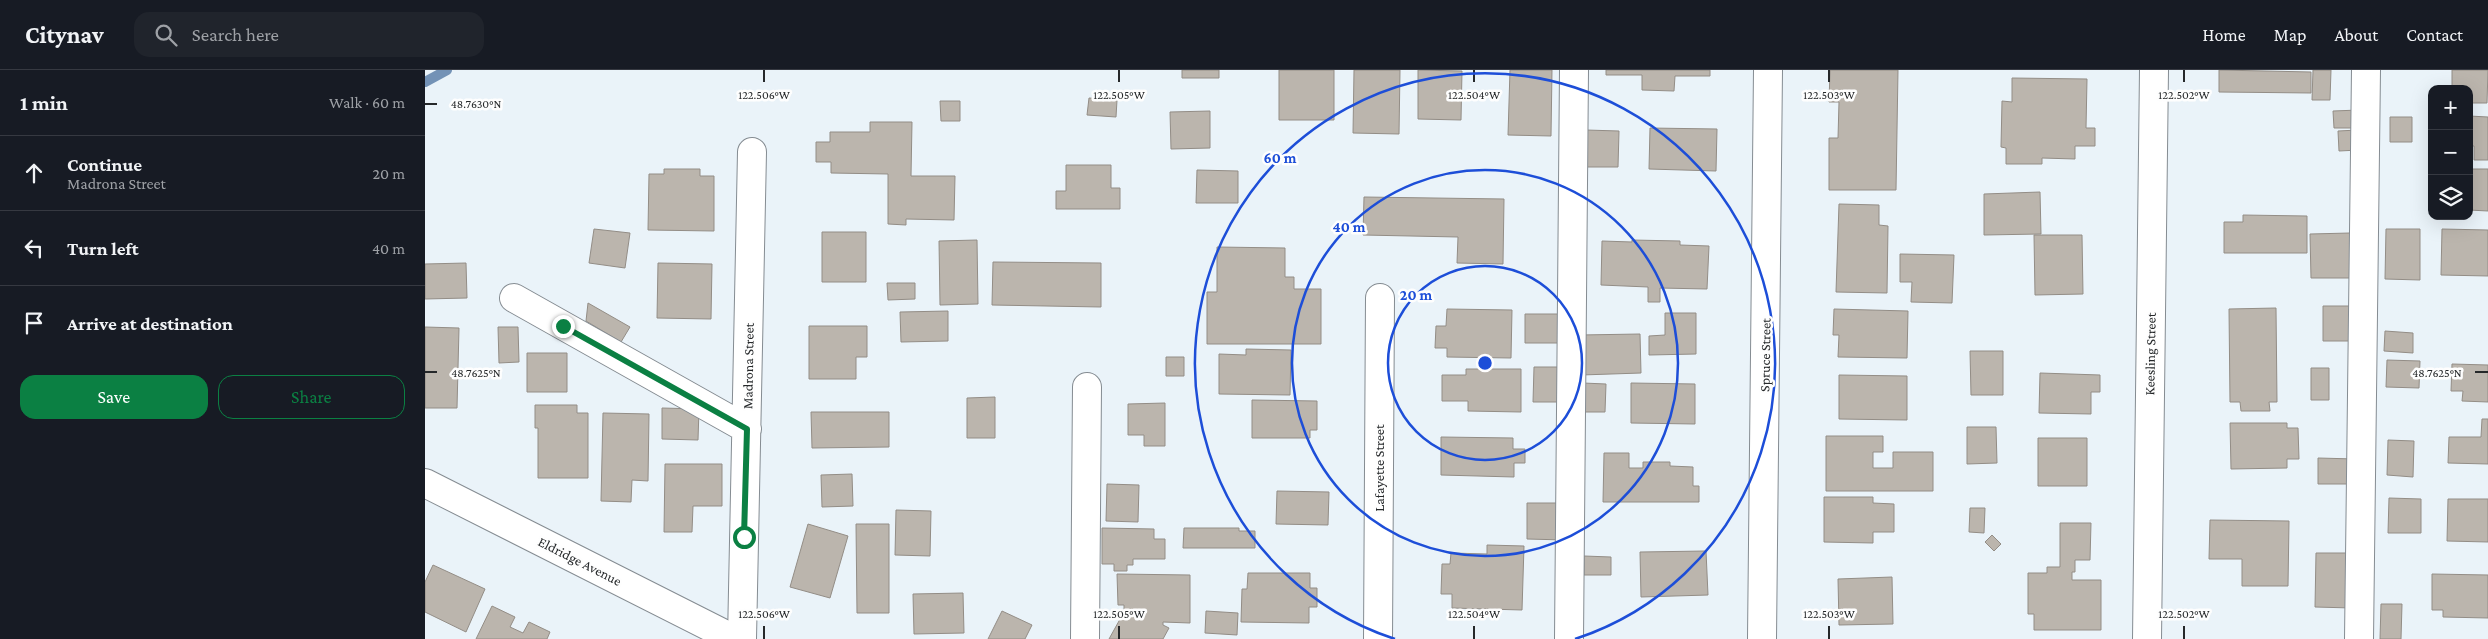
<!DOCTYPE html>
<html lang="en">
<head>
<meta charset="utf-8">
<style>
  :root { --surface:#171b24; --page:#20242c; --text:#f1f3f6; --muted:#9ea1a6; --line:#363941; --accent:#0b8043 }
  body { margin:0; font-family:"Crimson Pro",serif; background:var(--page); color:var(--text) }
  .controls { position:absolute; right:15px; top:15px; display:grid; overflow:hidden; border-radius:10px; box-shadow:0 5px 20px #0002 }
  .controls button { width:45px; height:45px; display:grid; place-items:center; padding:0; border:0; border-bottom:1px solid var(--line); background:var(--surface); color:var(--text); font:25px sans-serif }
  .stop { position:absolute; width:15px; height:15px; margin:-11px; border:4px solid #0b8043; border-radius:50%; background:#fff }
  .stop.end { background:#0b8043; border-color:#fff; box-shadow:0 1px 5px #0008 }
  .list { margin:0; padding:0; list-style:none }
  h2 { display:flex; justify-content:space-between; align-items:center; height:65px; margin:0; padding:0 20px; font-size:21px }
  h2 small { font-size:16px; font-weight:400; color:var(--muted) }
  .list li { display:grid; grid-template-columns:32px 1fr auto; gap:15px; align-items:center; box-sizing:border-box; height:75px; padding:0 20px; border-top:1px solid var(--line) }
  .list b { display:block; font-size:19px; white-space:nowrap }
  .list p { margin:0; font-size:16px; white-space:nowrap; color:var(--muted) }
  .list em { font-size:16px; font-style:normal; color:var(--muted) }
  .actions { display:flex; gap:10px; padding:15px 20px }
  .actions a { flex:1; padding:11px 0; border:1px solid var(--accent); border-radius:15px; text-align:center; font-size:18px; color:var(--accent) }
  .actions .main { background:var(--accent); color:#fff }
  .icon { flex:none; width:28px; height:28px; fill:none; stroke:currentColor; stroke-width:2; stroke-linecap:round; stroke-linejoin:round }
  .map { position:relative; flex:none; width:2063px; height:569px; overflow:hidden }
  header { display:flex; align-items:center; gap:30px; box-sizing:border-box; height:70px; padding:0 25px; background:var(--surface); border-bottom:1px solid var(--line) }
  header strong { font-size:24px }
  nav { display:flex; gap:28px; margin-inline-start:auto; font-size:18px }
  .search { width:350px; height:45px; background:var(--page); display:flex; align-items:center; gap:12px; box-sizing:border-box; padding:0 18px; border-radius:15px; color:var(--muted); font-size:19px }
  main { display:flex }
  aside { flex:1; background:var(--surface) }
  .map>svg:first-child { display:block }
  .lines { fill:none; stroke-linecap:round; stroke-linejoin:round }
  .stream { stroke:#7392b6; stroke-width:10 }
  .building { fill:#bbb5ad; stroke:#938d86 }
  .minor-casing { stroke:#858c92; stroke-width:30 }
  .major-casing { stroke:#858c92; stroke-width:30 }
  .minor { stroke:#fff; stroke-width:28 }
  .major { stroke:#fff; stroke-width:28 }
  .route { stroke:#0b8043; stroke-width:6 }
  .ticks { fill:none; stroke:#25282a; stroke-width:2 }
  .ring { fill:none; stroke:#1d4ed8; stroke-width:2.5 }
  .labels { text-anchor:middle; stroke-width:5; stroke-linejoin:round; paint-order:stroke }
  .street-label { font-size:14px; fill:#25282a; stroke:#fefefe }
  .ticks-label { font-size:12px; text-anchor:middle; fill:#25282a; stroke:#fefefe; stroke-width:5; stroke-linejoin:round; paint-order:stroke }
  .centre { fill:#1d4ed8; stroke:#fefefe; stroke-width:2.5 }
  .ring-label { font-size:15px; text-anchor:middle; font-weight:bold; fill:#1d4ed8; stroke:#fefefe; stroke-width:5; stroke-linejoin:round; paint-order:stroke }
</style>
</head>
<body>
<header>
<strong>Citynav</strong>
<div class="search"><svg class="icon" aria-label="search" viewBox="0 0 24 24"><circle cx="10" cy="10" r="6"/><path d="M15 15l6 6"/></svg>Search here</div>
<nav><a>Home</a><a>Map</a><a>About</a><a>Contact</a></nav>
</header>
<main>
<aside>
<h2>1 min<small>Walk · 60 m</small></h2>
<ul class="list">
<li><svg class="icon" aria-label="ahead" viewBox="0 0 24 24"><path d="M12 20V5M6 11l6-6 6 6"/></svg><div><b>Continue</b><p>Madrona Street</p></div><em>20 m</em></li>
<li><svg class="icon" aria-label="left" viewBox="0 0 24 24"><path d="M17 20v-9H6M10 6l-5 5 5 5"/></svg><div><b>Turn left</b></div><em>40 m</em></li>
<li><svg class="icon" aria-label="arrive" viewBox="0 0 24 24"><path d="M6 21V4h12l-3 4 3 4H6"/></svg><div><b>Arrive at destination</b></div></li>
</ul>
<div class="actions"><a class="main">Save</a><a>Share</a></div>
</aside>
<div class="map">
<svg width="2063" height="569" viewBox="0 0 2063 569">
  <rect width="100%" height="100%" fill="#eaf3f9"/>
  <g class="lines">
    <path class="stream" d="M0,12L22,0"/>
  </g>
  <path class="building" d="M757,0H794V8H757Z
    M854,0H909V50H854Z
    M929,0H975L974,64L928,63Z
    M993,0L1037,1L1036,50L993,49Z
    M1085,0H1127L1126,66L1083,65Z
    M1181,0H1285V6H1250L1249,21L1217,20V5H1181Z
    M1405,0H1473L1471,120H1404V68H1413L1414,32H1404Z
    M1794,0L1886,2V23L1794,22Z
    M1888,0H1906L1905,30H1887Z
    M2027,0H2063L2062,33H2044V19H2027Z
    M1587,8L1662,9L1661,58H1670V76H1650V89L1617,88V94H1581V78L1576,77L1577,31L1587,32Z
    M664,28L692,30L691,47L662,45Z
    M515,31H535V51H516Z
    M1934,40L1935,58H1909L1908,41Z
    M785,41V78L746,79L745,42Z
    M2044,46L2063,47V90H2049V76H2044Z
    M1965,47H1987V72H1965Z
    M445,52H487L486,106H530L529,150L481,149V155L463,154V104L406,103V92H391V72H405V62H445Z
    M1225,58L1292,59L1291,101L1224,99Z
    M1161,60L1194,61L1193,97H1161Z
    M1933,60L1934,80L1914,81L1913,61Z
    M641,95H686V118H695V139H631V121H641Z
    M239,99H275V106H289V161L223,160L224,104H239Z
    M2047,99H2063V141L2044,140V109H2047Z
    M772,100L813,101V133H771Z
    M1615,122L1616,164L1559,165V124Z
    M939,127L1079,129L1078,194L1032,193L1033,167L938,165Z
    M1414,134L1454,135V155L1463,156L1462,223L1411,222Z
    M1818,145L1882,146V183H1799V152H1818Z
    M169,159L205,163L200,198L164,193Z
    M1961,159H1995V210L1960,209Z
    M2017,159L2063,160V206L2016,205Z
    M397,162H441V212H397Z
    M1925,163L1926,208H1886L1885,164Z
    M1609,165H1657L1658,224L1610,225Z
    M552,170L553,234L515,235L514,171Z
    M1207,170L1255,171V175L1284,176L1282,219L1235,218V232H1223V217L1176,215L1177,171L1207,172Z
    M792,177L860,178V207H869V219H896V274H782V222H792Z
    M1475,184L1529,185L1527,233L1486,232L1487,212H1475Z
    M568,192L676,193V237L567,235Z
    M41,193L42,228L0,229V194Z
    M233,193L287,194L286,249L232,248Z
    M462,213H490V229L463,230Z
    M163,233L205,257L196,272L161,251Z
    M1898,236H1933V271H1898Z
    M1851,238L1852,332H1844L1845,341H1816L1815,332H1805L1804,239Z
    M1022,239L1087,240L1086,288L1022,287V278H1010L1011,256H1021Z
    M1409,239L1483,241L1482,288L1413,287L1414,265H1408Z
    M523,241V271L476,272L475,242Z
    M1240,243H1271V284L1224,285V266L1240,265Z
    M1100,244H1136V273H1100Z
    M384,256H442V287H431V309H384Z
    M0,257L34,258L32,338H0Z
    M73,257H93L94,292L74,293Z
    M1960,261L1988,263V283L1959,281Z
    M1215,264L1216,303L1156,305L1155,265Z
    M821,279L866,280L865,325L794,324V284L821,285Z
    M1545,281H1578V325H1546Z
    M102,283H142V322H102Z
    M741,287H759V306H741Z
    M1962,290L1995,291L1994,318L1961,317Z
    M2027,294L2063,295V332L2037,331L2038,321H2026Z
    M1109,297H1138L1137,332H1108Z
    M1886,298H1904V330H1886Z
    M1041,299H1096V342L1043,341V331H1017V305H1041Z
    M1615,303L1675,305V322H1666V344L1614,343Z
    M1414,305L1482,306V350L1414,349Z
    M1158,313L1181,314L1180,342H1158Z
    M1206,313L1270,314V354L1206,353Z
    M570,327V368H542V328Z
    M827,330L892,331V360H885V368H827Z
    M740,333V376H719V365H703V334Z
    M110,335H152V343H163V408H113V358H110Z
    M237,338L274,339L273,370L237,369Z
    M386,342H464V377L387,378Z
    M178,343L224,344L223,411L207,410L206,432L176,431Z
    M2057,349H2063V394L2023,393L2024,367H2056Z
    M1805,353H1862V358H1873L1874,389H1862V398L1806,399Z
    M1542,357H1571L1572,393L1542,394Z
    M1401,366H1458V382H1448V398H1468V382H1508V421H1401Z
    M1016,367L1088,368V379H1100V393H1089V407L1016,405Z
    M1613,368H1662V416H1613Z
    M1963,370L1989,371L1988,407L1962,405Z
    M1179,383H1204V398H1218V392H1245V396L1268,397V416H1274V432H1178Z
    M1893,388L1930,389L1929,414H1893Z
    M240,394H297V436H268L267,462H239Z
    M427,404L428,436L397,437L396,405Z
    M682,414L714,415L713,452L681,451Z
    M852,421L904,422L903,455L851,454Z
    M1399,427H1448V433L1469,434V462H1448V473L1399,472Z
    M1964,428L1996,429V463H1963Z
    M2023,429H2063V472L2022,471Z
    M1102,433H1140V470L1102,469Z
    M1545,438H1560L1559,463L1544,462Z
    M471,440L506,441L505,486L470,485Z
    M1785,450L1864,451L1863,516H1817V489H1784Z
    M1635,453H1666L1665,490H1650V502H1647V510H1676V560H1609V544H1603V503H1622V497H1635Z
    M383,454L423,466L405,528L365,517Z
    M431,454H464V543H432Z
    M677,458L729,459V469H740V489H708V495H702V501H689V494H677Z
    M759,458H814V461H830V478H758Z
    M1567,465L1576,474L1569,481L1560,472Z
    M1062,475L1099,476L1097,540L1027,538V524H1016L1017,494H1025L1026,483L1062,484Z
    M1281,481L1283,525L1216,527L1215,482Z
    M1891,483H1927V538L1890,537Z
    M1159,486L1186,487V505H1159Z
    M8,495L60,519L41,562L0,542V512Z
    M823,503H885V518H892V537H884V553L816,552L817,519H822Z
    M692,504L765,505V553L738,552V555L744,558L738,569H684L699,542V535H693Z
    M2007,504L2063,505V548L2018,547V540H2007Z
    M1467,507L1468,554L1414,555L1413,509Z
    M538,523L539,563L489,564L488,524Z
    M1956,534H1977L1976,569H1955Z
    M67,536L90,547L85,557L98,563L104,552L125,562L122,569H51Z
    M577,541L607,555L600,569H563Z
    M781,541L813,543L812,565L780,563Z"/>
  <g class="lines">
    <defs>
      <path id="minor" d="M89,228L322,359
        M317,569L327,82
        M660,569L662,317
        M953,569L955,228
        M1144,569L1149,0
        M1337,569L1343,0
        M1722,569L1729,0
        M1934,569L1941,0"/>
      <path id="major" d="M0,413L309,569"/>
    </defs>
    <use href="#minor" class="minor-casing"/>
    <use href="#major" class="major-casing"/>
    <use href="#minor" class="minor"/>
    <use href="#major" class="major"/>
  </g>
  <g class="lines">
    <path class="route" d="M138,256L322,359L319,467"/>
  </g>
  <path class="ticks" d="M339,0V12M694,0V12M1049,0V12M1404,0V12M1759,0V12M0,34H12M0,302H12M2050,302H2063M339,556V569M694,556V569M1049,556V569M1404,556V569M1759,556V569"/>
  <g class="ring">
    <circle cx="1060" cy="293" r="97"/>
    <circle cx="1060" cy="293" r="193"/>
    <path d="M970 569A290 290 0 1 1 1150 569"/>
  </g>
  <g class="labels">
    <g class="street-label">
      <text transform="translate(1725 284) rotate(-89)" y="5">Keesling Street</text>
      <text transform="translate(1340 285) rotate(-89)" y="5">Spruce Street</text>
      <text transform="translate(323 296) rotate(-89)" y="5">Madrona Street</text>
      <text transform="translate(954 398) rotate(-90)" y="5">Lafayette Street</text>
      <text transform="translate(155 491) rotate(27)" y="5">Eldridge Avenue</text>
    </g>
  </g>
  <g class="ticks-label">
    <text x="339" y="29">122.506°W</text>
    <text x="694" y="29">122.505°W</text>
    <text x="1049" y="29">122.504°W</text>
    <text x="1404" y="29">122.503°W</text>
    <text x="1759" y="29">122.502°W</text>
    <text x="51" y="38">48.7630°N</text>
    <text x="51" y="307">48.7625°N</text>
    <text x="2012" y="307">48.7625°N</text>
    <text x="339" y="548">122.506°W</text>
    <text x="694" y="548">122.505°W</text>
    <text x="1049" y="548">122.504°W</text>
    <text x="1404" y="548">122.503°W</text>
    <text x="1759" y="548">122.502°W</text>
  </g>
  <circle cx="1060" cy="293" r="8" class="centre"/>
  <g class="ring-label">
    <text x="855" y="93">60 m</text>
    <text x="924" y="162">40 m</text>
    <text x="991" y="230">20 m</text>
  </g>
</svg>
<div class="controls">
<button>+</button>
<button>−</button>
<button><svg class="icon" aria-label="layers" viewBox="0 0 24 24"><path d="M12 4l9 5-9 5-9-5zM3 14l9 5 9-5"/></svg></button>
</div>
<div class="stop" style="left:319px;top:467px"></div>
<div class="stop end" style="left:138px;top:256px"></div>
</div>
</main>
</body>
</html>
